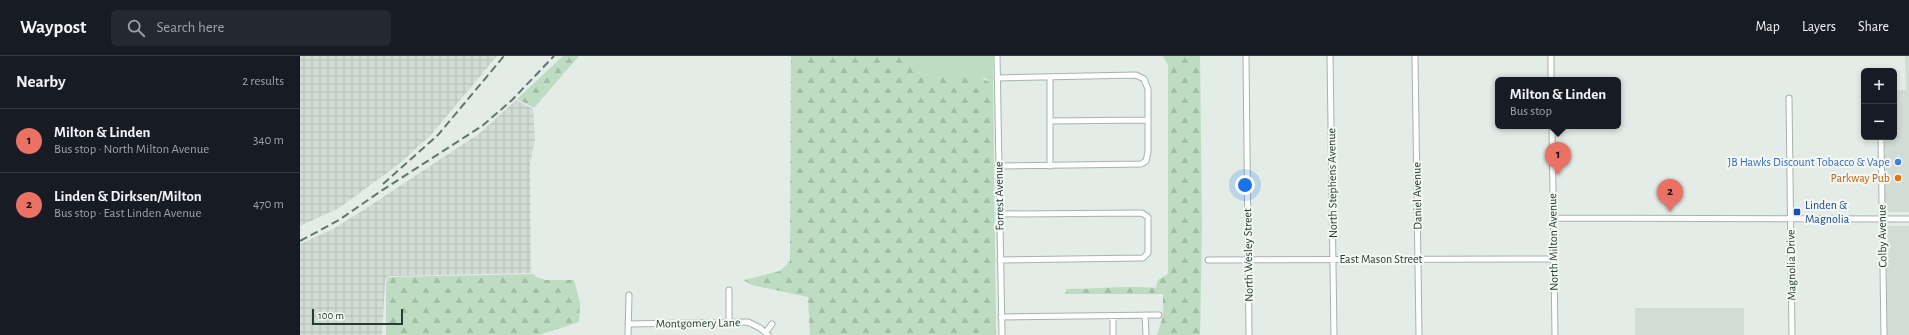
<!DOCTYPE html>
<html lang="en">
<head>
<meta charset="utf-8">
<style>
  :root { --surface:#171b24; --page:#242831; --text:#f1f3f6; --muted:#9ea1a6; --line:#363941; --accent:#ea7164 }
  body { margin:0; font-family:"Alegreya Sans",sans-serif; background:var(--page); color:var(--text) }
  .controls { position:absolute; right:12px; top:12px; display:grid; overflow:hidden; border-radius:6px; box-shadow:0 2px 6px #0003 }
  .controls button { width:36px; height:36px; display:grid; place-items:center; padding:0; border:0; border-bottom:1px solid var(--line); background:var(--surface); color:var(--text); font:20px sans-serif }
  .scale { position:absolute; left:12px; bottom:10px; width:91px; box-sizing:border-box; padding-left:4px; border:2px solid #243d32; border-top:0; font-size:11px; line-height:14px; white-space:nowrap; color:#243d32; -webkit-text-stroke:3px #f4f9f5; paint-order:stroke }
  .you { position:absolute; left:945px; top:129px; width:14px; height:14px; margin:-10px; border:3px solid #fff; border-radius:50%; background:#1a73e8; box-shadow:0 0 0 6px #1a73e833 }
  .badge { display:grid; place-items:center; width:26px; height:26px; border-radius:50%; background:var(--accent); color:#111; font-size:13px; font-weight:700 }
  .pin { position:absolute; translate:-50% -33px; filter:drop-shadow(0 1px 2px #0008) }
  .pin::after { content:''; position:absolute; top:21px; width:14px; height:12px; background:inherit; clip-path:polygon(0 0,100% 0,50% 100%) }
  .popup { position:absolute; left:1195px; top:21px; width:126px; height:52px; box-sizing:border-box; display:grid; place-content:center; border-radius:6px; background:var(--surface); filter:drop-shadow(0 1px 3px #0005); font-size:13px; white-space:nowrap; color:var(--muted) }
  .popup b { font-size:15px; color:var(--text) }
  .popup::after { content:''; position:absolute; left:50%; top:100%; margin-left:-8px; border:8px solid transparent; border-top-color:var(--surface) }
  .list { margin:0; padding:0; list-style:none }
  h2 { display:flex; justify-content:space-between; align-items:center; height:52px; margin:0; padding:0 16px; font-size:17px }
  h2 small { font-size:13px; font-weight:400; color:var(--muted) }
  .list li { display:grid; grid-template-columns:26px 1fr auto; gap:12px; align-items:center; box-sizing:border-box; height:64px; padding:0 16px; border-top:1px solid var(--line) }
  .list b { display:block; font-size:15px; white-space:nowrap }
  .list p { margin:0; font-size:13px; white-space:nowrap; color:var(--muted) }
  .list em { font-size:13px; font-style:normal; color:var(--muted) }
  .icon { flex:none; width:22px; height:22px; fill:none; stroke:currentColor; stroke-width:2; stroke-linecap:round; stroke-linejoin:round }
  .map { position:relative; flex:none; width:1609px; height:279px; overflow:hidden }
  header { display:flex; align-items:center; gap:24px; box-sizing:border-box; height:56px; padding:0 20px; background:var(--surface); border-bottom:1px solid var(--line) }
  header strong { font-size:19px }
  nav { display:flex; gap:22px; margin-inline-start:auto; font-size:14px }
  .search { width:280px; height:36px; background:var(--page); display:flex; align-items:center; gap:10px; box-sizing:border-box; padding:0 14px; border-radius:6px; color:var(--muted); font-size:15px }
  main { display:flex }
  aside { flex:1; background:var(--surface) }
  .map>svg:first-child { display:block }
  .built { fill:#d2dcd6 }
  .industrial { fill:url(#industrial-grid) }
  .green { fill:#bedcc1 }
  .forest { fill:url(#forest-firs) }
  .lines { fill:none; stroke-linecap:round; stroke-linejoin:round }
  .minor-casing { stroke:#a6b4ad; stroke-width:7 }
  .minor { stroke:#fff; stroke-width:5 }
  .rail { stroke:#5f786d; stroke-width:2; stroke-dasharray:8 4; stroke-linecap:butt }
  .shop-dot { fill:#3f7fe0; stroke:#f4f9f5; stroke-width:1.5 }
  .food-dot { fill:#e8710a; stroke:#f4f9f5; stroke-width:1.5 }
  .transit-dot { fill:#1a4fb4; stroke:#f4f9f5; stroke-width:1.5 }
  .labels { text-anchor:middle; stroke-width:4; stroke-linejoin:round; paint-order:stroke }
  .shop-label { font-size:12px; fill:#366cbe; stroke:#f4f9f5; text-anchor:end }
  .food-label { font-size:12px; fill:#c56008; stroke:#f4f9f5; text-anchor:end }
  .street-label { font-size:12px; fill:#243d32; stroke:#f4f9f5 }
  .transit-label { font-size:12px; fill:#164399; stroke:#f4f9f5; text-anchor:start }
</style>
</head>
<body>
<header>
<strong>Waypost</strong>
<div class="search"><svg class="icon" aria-label="search" viewBox="0 0 24 24"><circle cx="10" cy="10" r="6"/><path d="M15 15l6 6"/></svg>Search here</div>
<nav><a>Map</a><a>Layers</a><a>Share</a></nav>
</header>
<main>
<aside>
<h2>Nearby<small>2 results</small></h2>
<ul class="list">
<li><span class="badge">1</span><div><b>Milton &amp; Linden</b><p>Bus stop · North Milton Avenue</p></div><em>340 m</em></li>
<li><span class="badge">2</span><div><b>Linden &amp; Dirksen/Milton</b><p>Bus stop · East Linden Avenue</p></div><em>470 m</em></li>
</ul>
</aside>
<div class="map">
<svg width="1609" height="279" viewBox="0 0 1609 279">
  <defs>
    <pattern id="industrial-grid" width="8" height="8" patternUnits="userSpaceOnUse"><rect width="8" height="8" fill="#d2dcd6"/><path d="M0 4h8M4 0v8" fill="none" stroke="#b4beb8"/></pattern>
    <pattern id="forest-firs" width="22" height="20" patternUnits="userSpaceOnUse"><rect width="22" height="20" fill="#bedcc1"/><path d="M5 1l3.5 6h-7zM16 11l3.5 6h-7z" fill="#a3bea6"/></pattern>
  </defs>
  <rect width="100%" height="100%" fill="#e3ece7"/>
  <path class="built" d="M1605,0H1609V156H1587L1584,149L1585,81H1594V34H1606Z
    M1587,170H1609V279H1586Z
    M1335,252H1444V279H1335Z"/>
  <path class="industrial" d="M0,0H197L131,79L99,108L39,152L0,170Z
    M216,44L233,53L235,83L230,108L231,217L89,220L85,226L82,279H0V188L33,173L62,155L180,77Z"/>
  <path class="green" d="M616,0H693V29L685,22L621,18L616,16Z"/>
  <path class="forest" d="M263,0H279L234,52L217,43Z
    M491,0H616V16L620,18C646,20 672,11 693,29L696,279H510L508,241L451,229L444,224L480,215L490,205Z
    M863,0H900L902,171L900,279H857L863,260V238H765L767,233C797,233 826,229 856,232L858,224L868,218V9Z
    M234,218L236,221L246,224H274L280,247L279,266L239,279H86V227L89,221Z"/>
  <g class="lines">
    <defs>
      <path id="minor" d="M697,0L702,279
        M946,0L949,279
        M1030,0L1034,279
        M1115,0L1119,279
        M1251,0V24
        M750,21V110
        M697,22L836,19L844,23L848,33V96L846,105L841,108L698,110
        M1489,42L1492,279
        M750,65L848,64
        M1252,70L1255,279
        M1581,81L1584,279
        M699,158L842,157L848,161V197L843,202L700,204
        M1253,162L1609,163
        M908,204L1254,203
        M429,234V266
        M845,259L846,279
        M813,260V279
        M701,261L859,259
        M328,268L448,266L460,272L468,279
        M466,276L472,268
        M328,279L329,239"/>
    </defs>
    <use href="#minor" class="minor-casing"/>
    <use href="#minor" class="minor"/>
    <path class="rail" d="M83,128L138,79L204,0
      M0,185L39,164L81,135L182,70L212,44L254,0"/>
  </g>
  <circle class="shop-dot" cx="1598" cy="106" r="4"/>
  <circle class="food-dot" cx="1598" cy="122" r="4"/>
  <rect class="transit-dot" x="1493" y="152" width="8" height="8" rx="2"/>
  <g class="labels">
    <g class="shop-label">
      <text x="1590" y="110">JB Hawks Discount Tobacco &amp; Vape</text>
    </g>
    <g class="food-label">
      <text x="1590" y="126">Parkway Pub</text>
    </g>
    <g class="street-label">
      <text transform="translate(1032 127) rotate(-91)" y="4">North Stephens Avenue</text>
      <text transform="translate(699 140) rotate(-91)" y="4">Forrest Avenue</text>
      <text transform="translate(1117 140) rotate(-91)" y="4">Daniel Avenue</text>
      <text transform="translate(1582 180) rotate(-91)" y="4">Colby Avenue</text>
      <text transform="translate(1253 186) rotate(-91)" y="4">North Milton Avenue</text>
      <text transform="translate(948 199) rotate(-91)" y="4">North Wesley Street</text>
      <text x="1081" y="207">East Mason Street</text>
      <text transform="translate(1491 209) rotate(-91)" y="4">Magnolia Drive</text>
      <text transform="translate(398 267) rotate(-1)" y="4">Montgomery Lane</text>
    </g>
    <g class="transit-label">
      <text x="1505" y="153">Linden &amp;<tspan x="1505" dy="14">Magnolia</tspan></text>
    </g>
  </g>
</svg>
<div class="controls">
<button>+</button>
<button>−</button>
</div>
<div class="scale">100 m</div>
<div class="you"></div>
<div class="pin badge" style="left:1258px;top:119px">1</div>
<div class="popup"><b>Milton &amp; Linden</b>Bus stop</div>
<div class="pin badge" style="left:1370px;top:156px">2</div>
</div>
</main>
</body>
</html>
